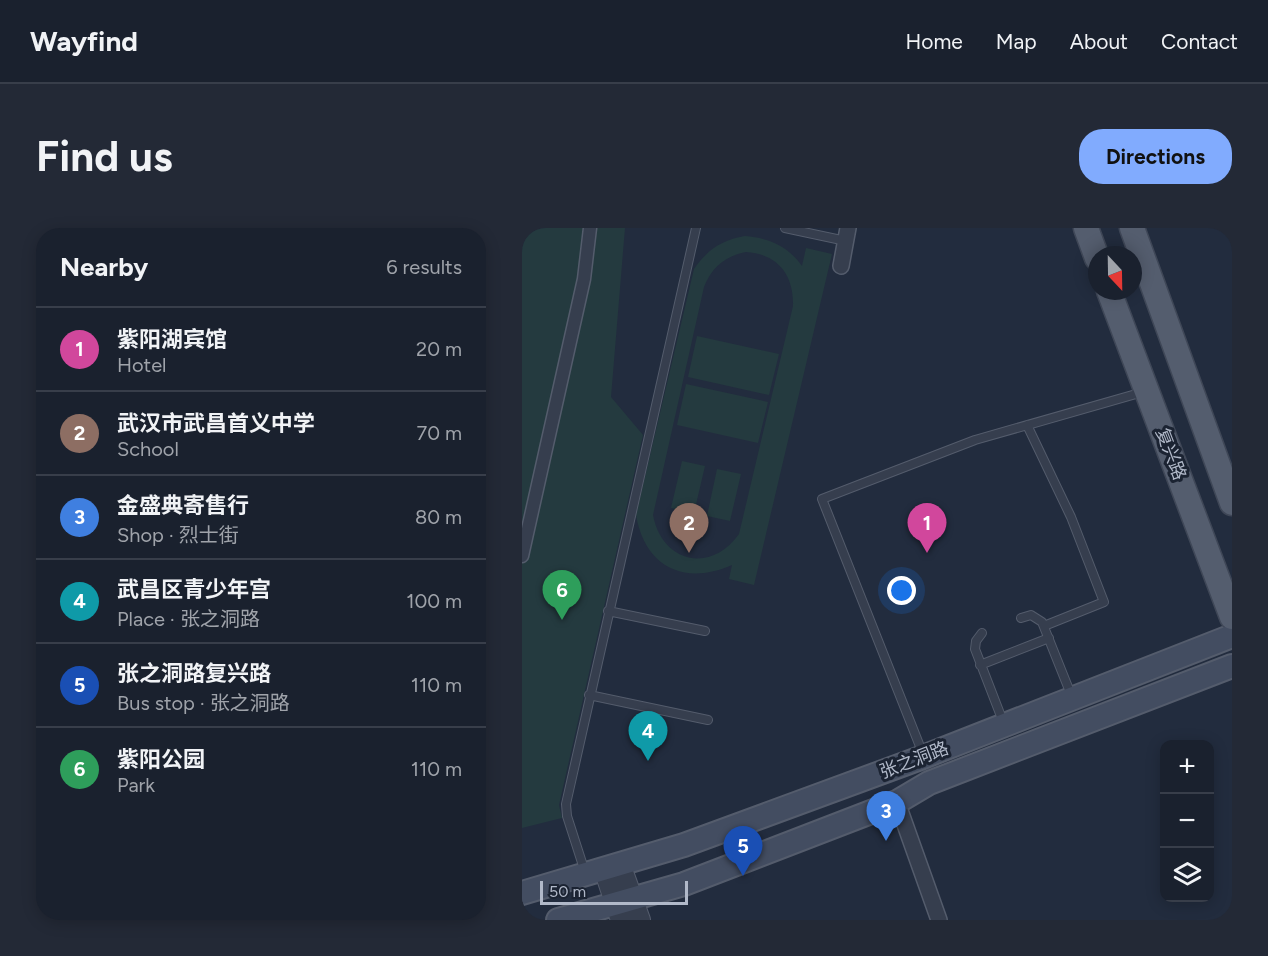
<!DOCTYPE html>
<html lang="en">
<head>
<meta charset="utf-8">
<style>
  :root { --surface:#1a212e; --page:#232936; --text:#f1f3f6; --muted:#9fa3aa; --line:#383e4a; --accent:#81abfe }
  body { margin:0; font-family:Figtree,"Noto Sans SC",sans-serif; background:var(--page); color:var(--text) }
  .controls { position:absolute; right:18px; bottom:18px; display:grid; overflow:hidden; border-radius:12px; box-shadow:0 3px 15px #0003 }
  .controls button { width:54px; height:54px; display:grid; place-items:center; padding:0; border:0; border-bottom:2px solid var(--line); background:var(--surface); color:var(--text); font:30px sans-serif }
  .compass { position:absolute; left:566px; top:18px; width:54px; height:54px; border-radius:50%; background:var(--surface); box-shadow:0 3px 15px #0003; rotate:158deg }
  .scale { position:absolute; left:18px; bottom:15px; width:148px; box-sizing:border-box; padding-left:6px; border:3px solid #b1b9c9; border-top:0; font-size:16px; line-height:21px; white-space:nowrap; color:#b1b9c9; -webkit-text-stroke:4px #1b2332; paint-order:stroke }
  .you { position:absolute; left:380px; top:363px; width:21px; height:21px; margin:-15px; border:4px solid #fff; border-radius:50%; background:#1a73e8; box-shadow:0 0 0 9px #1a73e833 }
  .badge { display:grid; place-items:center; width:39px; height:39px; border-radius:50%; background:var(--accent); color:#fff; font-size:20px; font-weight:700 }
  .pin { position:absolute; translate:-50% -50px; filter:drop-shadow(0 2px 3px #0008) }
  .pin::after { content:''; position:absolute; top:32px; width:21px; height:18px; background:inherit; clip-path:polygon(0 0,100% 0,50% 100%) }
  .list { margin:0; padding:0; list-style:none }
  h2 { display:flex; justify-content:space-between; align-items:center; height:78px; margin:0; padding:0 24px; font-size:26px }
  h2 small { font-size:20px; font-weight:400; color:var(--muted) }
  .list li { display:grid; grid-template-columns:39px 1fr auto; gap:18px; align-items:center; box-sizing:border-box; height:84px; padding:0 24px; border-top:2px solid var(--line) }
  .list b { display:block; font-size:22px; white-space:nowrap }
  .list p { margin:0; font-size:20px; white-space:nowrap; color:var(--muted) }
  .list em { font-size:20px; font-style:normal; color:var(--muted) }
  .icon { flex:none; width:33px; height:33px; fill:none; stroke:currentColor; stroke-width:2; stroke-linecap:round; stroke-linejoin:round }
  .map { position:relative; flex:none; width:710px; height:692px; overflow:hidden; border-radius:24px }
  header { display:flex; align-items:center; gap:36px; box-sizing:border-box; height:84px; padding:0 30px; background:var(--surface); border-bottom:2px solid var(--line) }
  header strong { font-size:28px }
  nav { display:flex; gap:33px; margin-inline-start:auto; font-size:21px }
  .intro { display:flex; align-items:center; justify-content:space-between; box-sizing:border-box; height:144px; padding:0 36px }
  h1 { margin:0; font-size:42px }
  .button { padding:15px 27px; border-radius:24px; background:var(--accent); color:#111; font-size:21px; font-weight:700 }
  main { display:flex; gap:36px; padding:0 36px }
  aside { flex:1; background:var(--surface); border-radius:24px; box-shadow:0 3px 15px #0003 }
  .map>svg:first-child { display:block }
  .green { fill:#243a3f; fill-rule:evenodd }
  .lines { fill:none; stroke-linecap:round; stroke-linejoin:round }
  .service-casing { stroke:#545c6c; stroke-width:10 }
  .pedestrian-casing { stroke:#545c6c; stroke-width:15 }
  .minor-casing { stroke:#545c6c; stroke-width:18 }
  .tertiary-casing { stroke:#545c6c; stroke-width:22 }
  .secondary-casing { stroke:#545c6c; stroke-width:26 }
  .primary-casing { stroke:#3f4757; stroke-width:27 }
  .service { stroke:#363e4e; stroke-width:8 }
  .pedestrian { stroke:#363e4e; stroke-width:12 }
  .minor { stroke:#363e4e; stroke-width:15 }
  .tertiary { stroke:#363e4e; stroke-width:20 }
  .secondary { stroke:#434d61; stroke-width:22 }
  .primary { stroke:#545d6e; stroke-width:24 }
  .labels { text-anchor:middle; stroke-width:6; stroke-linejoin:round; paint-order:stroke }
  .street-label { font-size:18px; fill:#b1b9c9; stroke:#1b2332 }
</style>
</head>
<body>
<header>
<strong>Wayfind</strong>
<nav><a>Home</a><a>Map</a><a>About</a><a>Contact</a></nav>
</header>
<div class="intro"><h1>Find us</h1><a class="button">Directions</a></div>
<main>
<aside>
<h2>Nearby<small>6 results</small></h2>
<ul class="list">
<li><span class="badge" style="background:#d1479c">1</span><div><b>紫阳湖宾馆</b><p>Hotel</p></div><em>20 m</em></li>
<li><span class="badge" style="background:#8d6e63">2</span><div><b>武汉市武昌首义中学</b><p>School</p></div><em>70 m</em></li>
<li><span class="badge" style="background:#3f7fe0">3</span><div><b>金盛典寄售行</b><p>Shop · 烈士街</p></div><em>80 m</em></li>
<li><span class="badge" style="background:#0f9aa8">4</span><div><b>武昌区青少年宫</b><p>Place · 张之洞路</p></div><em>100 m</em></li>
<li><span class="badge" style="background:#1a4fb4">5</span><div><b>张之洞路复兴路</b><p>Bus stop · 张之洞路</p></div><em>110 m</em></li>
<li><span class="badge" style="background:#2e9e5b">6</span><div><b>紫阳公园</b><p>Park</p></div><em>110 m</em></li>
</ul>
</aside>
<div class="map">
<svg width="710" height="692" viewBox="0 0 710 692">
  <rect width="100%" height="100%" fill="#222c3e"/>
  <path class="green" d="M0,0H103L89,169L121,207L37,577L40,590L0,600Z
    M223,8C247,10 266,18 280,38L284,20L310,26L232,357L207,351L210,337C162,358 123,339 114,287L172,41C186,21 200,12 223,8ZM224,24C256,26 272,47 271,78L217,306C189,346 140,335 131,287L182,59C190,39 203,28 224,24Z
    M175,108L257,126L247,167L166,149Z
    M164,156L246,174L236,215L155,197Z
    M160,233L183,238L172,285L149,280Z
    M195,241L219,246L208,293L185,288Z"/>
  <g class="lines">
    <defs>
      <path id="service" d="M263,0L324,13
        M505,197L549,289L582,374L522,398
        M86,383L183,403
        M499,390L509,387L520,394L550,469
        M460,405L454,413L453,421L482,496
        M458,437L527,410
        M67,467L186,492
        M401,526L300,271L453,212L621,164
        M63,644L45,588L44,576L174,0"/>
      <path id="pedestrian" d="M0,328L62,51L68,0"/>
      <path id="minor" d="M319,38L326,0
        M375,574L417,692"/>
      <path id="tertiary" d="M98,636L118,692
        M82,641L99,692"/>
      <path id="secondary" d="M0,665L162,617L396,531L710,408
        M36,692L162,656L375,574L407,555L710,438"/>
      <path id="primary" d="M564,0L575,30
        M610,0L710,275
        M587,63L710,389"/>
    </defs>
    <use href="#service" class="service-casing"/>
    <use href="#pedestrian" class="pedestrian-casing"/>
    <use href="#minor" class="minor-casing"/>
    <use href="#tertiary" class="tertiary-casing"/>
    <use href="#secondary" class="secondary-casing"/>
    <use href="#primary" class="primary-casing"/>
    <use href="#service" class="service"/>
    <use href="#pedestrian" class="pedestrian"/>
    <use href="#minor" class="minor"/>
    <use href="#tertiary" class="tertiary"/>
    <use href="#secondary" class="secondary"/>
    <use href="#primary" class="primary"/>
  </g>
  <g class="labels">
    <g class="street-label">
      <text transform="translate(649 226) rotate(69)" y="6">复兴路</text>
      <text transform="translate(392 532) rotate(-21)" y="6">张之洞路</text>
    </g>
  </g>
</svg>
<div class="controls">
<button>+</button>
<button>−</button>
<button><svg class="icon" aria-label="layers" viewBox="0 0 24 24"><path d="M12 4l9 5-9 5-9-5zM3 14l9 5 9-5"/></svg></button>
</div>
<svg class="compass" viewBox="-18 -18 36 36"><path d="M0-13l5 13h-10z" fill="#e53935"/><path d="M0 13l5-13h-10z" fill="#9fa3aa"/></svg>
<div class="scale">50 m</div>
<div class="you"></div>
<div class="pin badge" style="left:405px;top:325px;background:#d1479c">1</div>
<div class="pin badge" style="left:167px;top:325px;background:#8d6e63">2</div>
<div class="pin badge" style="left:364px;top:613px;background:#3f7fe0">3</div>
<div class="pin badge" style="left:126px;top:533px;background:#0f9aa8">4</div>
<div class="pin badge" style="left:221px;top:648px;background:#1a4fb4">5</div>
<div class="pin badge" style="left:40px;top:392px;background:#2e9e5b">6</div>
</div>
</main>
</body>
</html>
